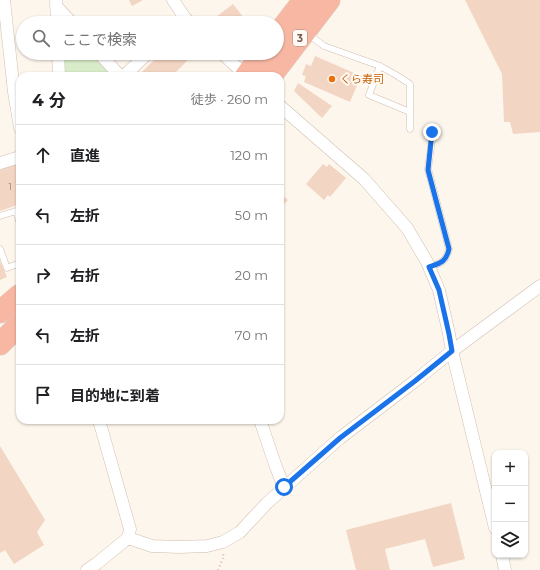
<!DOCTYPE html>
<html lang="ja">
<head>
<meta charset="utf-8">
<style>
  :root { --surface:#fff; --page:#f6f6f6; --text:#202124; --muted:#757577; --line:#e0e0e0 }
  body { margin:0; font-family:Montserrat,"Noto Sans JP",sans-serif; background:var(--page); color:var(--text) }
  .controls { position:absolute; right:12px; bottom:12px; display:grid; overflow:hidden; border-radius:8px; box-shadow:0 1px 3px #0004 }
  .controls button { width:36px; height:36px; display:grid; place-items:center; padding:0; border:0; border-bottom:1px solid var(--line); background:var(--surface); color:var(--text); font:20px sans-serif }
  .stop { position:absolute; width:12px; height:12px; margin:-9px; border:3px solid #1a73e8; border-radius:50%; background:#fff }
  .stop.end { background:#1a73e8; border-color:#fff; box-shadow:0 1px 4px #0008 }
  .list { margin:0; padding:0; list-style:none }
  h2 { display:flex; justify-content:space-between; align-items:center; height:52px; margin:0; padding:0 16px; font-size:17px }
  h2 small { font-size:13px; font-weight:400; color:var(--muted) }
  .list li { display:grid; grid-template-columns:26px 1fr auto; gap:12px; align-items:center; box-sizing:border-box; height:60px; padding:0 16px; border-top:1px solid var(--line) }
  .list b { display:block; font-size:15px; white-space:nowrap }
  .list em { font-size:13px; font-style:normal; color:var(--muted) }
  .icon { flex:none; width:22px; height:22px; fill:none; stroke:currentColor; stroke-width:2; stroke-linecap:round; stroke-linejoin:round }
  .map { position:relative; flex:none; width:540px; height:570px; overflow:hidden }
  .search { position:absolute; background:var(--surface); box-shadow:0 1px 3px #0004; left:16px; top:16px; width:268px; height:44px; display:flex; align-items:center; gap:10px; box-sizing:border-box; padding:0 14px; border-radius:22px; color:var(--muted); font-size:15px }
  .panel { position:absolute; background:var(--surface); box-shadow:0 1px 3px #0004; left:16px; top:72px; width:268px; height:352px; border-radius:12px }
  .map>svg:first-child { display:block }
  .green { fill:#d8ecc9 }
  .building { fill:#f3d5c3 }
  .lines { fill:none; stroke-linecap:round; stroke-linejoin:round }
  .lane-casing { stroke:#d1beb0; stroke-width:7 }
  .street-casing { stroke:#d1beb0; stroke-width:13 }
  .highway-casing { stroke:#dad1cd; stroke-width:23 }
  .path { stroke:#d9b8a5; stroke-width:2; stroke-dasharray:1 3; stroke-linecap:butt }
  .lane { stroke:#fff; stroke-width:6 }
  .street { stroke:#fff; stroke-width:12 }
  .highway { stroke:#f7b7a3; stroke-width:22 }
  .route { stroke:#1a73e8; stroke-width:5 }
  .food-dot { fill:#e8710a; stroke:#fffaf3; stroke-width:1.5 }
  .labels { text-anchor:middle; stroke-width:4; stroke-linejoin:round; paint-order:stroke }
  .number-label { font-size:9px; fill:#987a6a }
  .shield { fill:#fffaf3; stroke:#a28b7f; stroke-width:1 }
  .shield-label { font-size:10px; font-weight:bold; fill:#7a5c4d }
  .food-label { font-size:11px; fill:#c56008; stroke:#fffaf3; text-anchor:start }
</style>
</head>
<body>
<div class="map">
<svg width="540" height="570" viewBox="0 0 540 570">
  <rect width="100%" height="100%" fill="#fdf6ec"/>
  <path class="green" d="M63,53H95L112,73L111,76H65Z"/>
  <path class="building" d="M129,0H143L132,6Z
    M465,0H540V132L513,134L510,122H504L502,74Z
    M233,4L248,23H221L216,17Z
    M161,53H193L194,54L172,76H145L141,73Z
    M315,56L361,76L350,102L304,82L306,76L302,75L306,64L311,66Z
    M298,83L332,106L322,118L294,91Z
    M17,164L20,173V187L18,188L20,192V204L0,211V170Z
    M323,164L327,167L329,164L346,178L330,197L328,195L324,200L306,184Z
    M280,193L288,200L280,208Z
    M0,261L7,277L0,280Z
    M0,446L45,520L37,532L44,545L14,564L5,550L0,553Z
    M451,503L465,559L433,567L425,539L385,549L390,570H356L346,530Z"/>
  <g class="lines">
    <defs>
      <path id="lane" d="M308,34L324,46L380,66L396,75L410,84V129
        M380,66L369,95L410,112
        M0,216L16,211L20,224
        M0,249L7,268L20,263
        M429,267C441,263 446,262 449,249L428,169L433,132"/>
      <path id="street" d="M4,0L14,92L20,128
        M56,0L57,23
        M173,0L185,18L191,23
        M56,6L72,23
        M58,53L59,76
        M99,53L120,76
        M222,53L246,76
        M124,76L148,53
        M280,106L364,179L407,228L427,262L439,290L449,334L452,351L495,528
        M0,163L20,157
        M260,420L276,467L284,487
        M128,538L152,546L179,547L207,546L223,542L240,532L267,503L340,438L415,381L452,351L540,286
        M502,555L505,570
        M87,570L96,564L128,538L130,529L99,420"/>
      <path id="highway" d="M277,35L304,0
        M246,76L263,53
        M271,76L329,0
        M0,312L20,295
        M0,344L20,324"/>
    </defs>
    <use href="#lane" class="lane-casing"/>
    <use href="#street" class="street-casing"/>
    <use href="#highway" class="highway-casing"/>
    <path class="path" d="M218,570L224,556L223,554"/>
    <use href="#lane" class="lane"/>
    <use href="#street" class="street"/>
    <use href="#highway" class="highway"/>
  </g>
  <g class="lines">
    <path class="route" d="M284,487L340,438L415,381L452,351L449,334L439,290L429,267C441,263 446,262 449,249L428,170L432,132"/>
  </g>
  <circle class="food-dot" cx="332" cy="79" r="4"/>
  <g class="labels">
    <g class="number-label">
      <text x="10" y="190">1</text>
    </g>
    <rect class="shield" x="293" y="30" width="14" height="16" rx="3"/>
    <g class="shield-label">
      <text x="300" y="42">3</text>
    </g>
    <g class="food-label">
      <text x="340" y="83">くら寿司</text>
    </g>
  </g>
</svg>
<div class="controls">
<button>+</button>
<button>−</button>
<button><svg class="icon" aria-label="layers" viewBox="0 0 24 24"><path d="M12 4l9 5-9 5-9-5zM3 14l9 5 9-5"/></svg></button>
</div>
<div class="stop" style="left:284px;top:487px"></div>
<div class="stop end" style="left:432px;top:132px"></div>
<div class="search"><svg class="icon" aria-label="search" viewBox="0 0 24 24"><circle cx="10" cy="10" r="6"/><path d="M15 15l6 6"/></svg>ここで検索</div>
<section class="panel">
<h2>4 分<small>徒歩 · 260 m</small></h2>
<ul class="list">
<li><svg class="icon" aria-label="ahead" viewBox="0 0 24 24"><path d="M12 20V5M6 11l6-6 6 6"/></svg><div><b>直進</b></div><em>120 m</em></li>
<li><svg class="icon" aria-label="left" viewBox="0 0 24 24"><path d="M17 20v-9H6M10 6l-5 5 5 5"/></svg><div><b>左折</b></div><em>50 m</em></li>
<li><svg class="icon" aria-label="right" viewBox="0 0 24 24"><path d="M7 20v-9h11M14 6l5 5-5 5"/></svg><div><b>右折</b></div><em>20 m</em></li>
<li><svg class="icon" aria-label="left" viewBox="0 0 24 24"><path d="M17 20v-9H6M10 6l-5 5 5 5"/></svg><div><b>左折</b></div><em>70 m</em></li>
<li><svg class="icon" aria-label="arrive" viewBox="0 0 24 24"><path d="M6 21V4h12l-3 4 3 4H6"/></svg><div><b>目的地に到着</b></div></li>
</ul>
</section>
</div>
</body>
</html>
